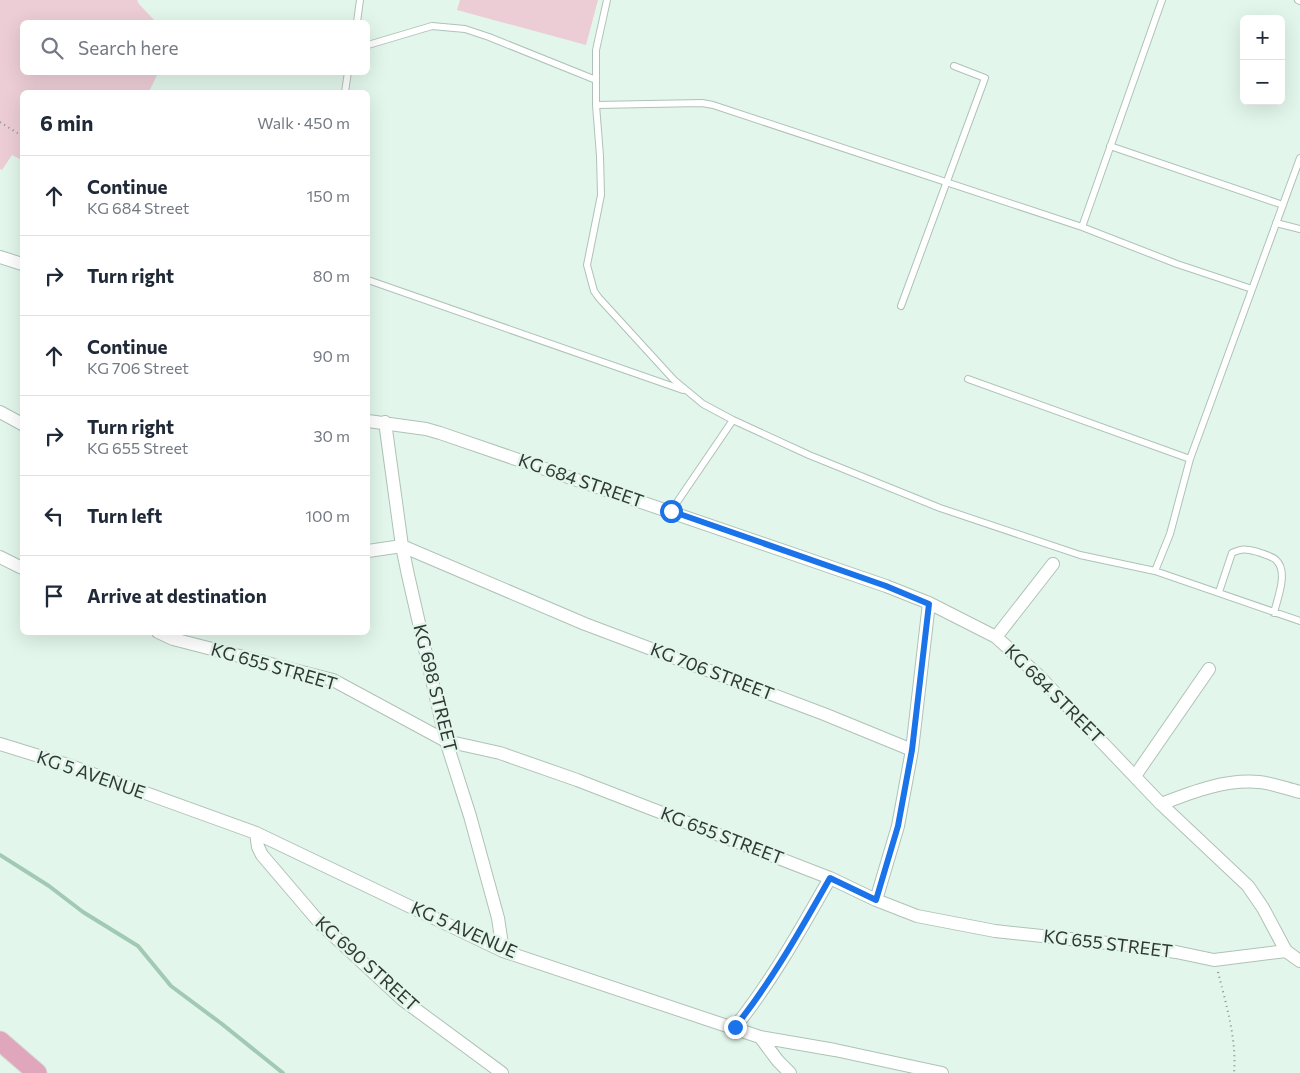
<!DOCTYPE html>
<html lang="en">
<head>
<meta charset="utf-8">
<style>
  :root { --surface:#fff; --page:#f6f6f7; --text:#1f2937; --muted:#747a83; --line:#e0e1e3 }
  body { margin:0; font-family:Commissioner,sans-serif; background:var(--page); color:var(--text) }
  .controls { position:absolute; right:15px; top:15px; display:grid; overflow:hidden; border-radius:8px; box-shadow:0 5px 20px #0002 }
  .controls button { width:45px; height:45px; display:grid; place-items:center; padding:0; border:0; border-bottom:1px solid var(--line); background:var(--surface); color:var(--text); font:25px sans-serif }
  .stop { position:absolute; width:15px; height:15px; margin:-11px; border:4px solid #1a73e8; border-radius:50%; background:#fff }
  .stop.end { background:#1a73e8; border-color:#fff; box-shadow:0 1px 5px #0008 }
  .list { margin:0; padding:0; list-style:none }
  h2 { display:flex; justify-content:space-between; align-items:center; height:65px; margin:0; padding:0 20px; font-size:21px }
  h2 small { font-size:16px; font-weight:400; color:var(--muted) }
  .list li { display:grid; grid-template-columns:32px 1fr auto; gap:15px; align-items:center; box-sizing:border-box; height:80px; padding:0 20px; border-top:1px solid var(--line) }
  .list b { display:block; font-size:19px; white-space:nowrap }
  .list p { margin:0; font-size:16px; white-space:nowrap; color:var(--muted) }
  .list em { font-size:16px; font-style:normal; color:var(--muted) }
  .icon { flex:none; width:28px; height:28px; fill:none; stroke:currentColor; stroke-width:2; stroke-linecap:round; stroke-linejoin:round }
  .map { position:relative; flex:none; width:1300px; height:1073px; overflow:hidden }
  .search { position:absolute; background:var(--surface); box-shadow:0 5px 20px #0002; left:20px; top:20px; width:350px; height:55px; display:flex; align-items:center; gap:12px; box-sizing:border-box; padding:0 18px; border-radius:8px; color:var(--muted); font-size:19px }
  .panel { position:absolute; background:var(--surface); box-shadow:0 5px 20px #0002; left:20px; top:90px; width:350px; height:545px; border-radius:8px }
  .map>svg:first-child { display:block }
  .green { fill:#eccdd6 }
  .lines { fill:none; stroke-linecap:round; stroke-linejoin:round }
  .stream { stroke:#a1c9b3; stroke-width:4 }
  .service-casing { stroke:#afc2b7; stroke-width:8 }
  .minor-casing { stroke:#afc2b7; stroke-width:14 }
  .primary-casing { stroke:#d6d7d6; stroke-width:21 }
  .path { stroke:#839189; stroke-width:2; stroke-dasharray:1 4; stroke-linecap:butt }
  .service { stroke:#fff; stroke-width:6 }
  .minor { stroke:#fff; stroke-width:12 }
  .primary { stroke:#dfa6bc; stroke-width:19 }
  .route { stroke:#1a73e8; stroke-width:6 }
  .labels { text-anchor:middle; stroke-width:5; stroke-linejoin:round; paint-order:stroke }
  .street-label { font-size:18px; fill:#303834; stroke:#e2f6eb }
</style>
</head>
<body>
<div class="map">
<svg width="1300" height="1073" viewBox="0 0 1300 1073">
  <rect width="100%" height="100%" fill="#e2f6eb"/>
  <path class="green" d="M0,0H137L139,4L156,22H22V72L158,73L149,92H22V160L12,155L2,170L0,169Z
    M460,0H598L586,45L457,10Z"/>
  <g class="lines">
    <path class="stream" d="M0,855L49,886L83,912L138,946L171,986L222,1024L283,1073"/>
    <defs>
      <path id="service" d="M607,0L596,50V105L600,156L601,195L587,265L594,291L599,298L674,380L703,404L733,420L809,455L940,508L1080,555L1155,571L1300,621
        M1298,0L1300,1
        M357,22L360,0
        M368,45L432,26L465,29L489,37L596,80
        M345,92L348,72
        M596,105L702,103L713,105L1082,227L1177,264L1252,289
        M1110,146L1283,205
        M1276,223L1300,229
        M1082,227L1162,0
        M368,280L683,390
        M901,306L985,78L954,66
        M968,379L1190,459
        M671,511L733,420
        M1155,571L1170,534L1190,459L1300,158
        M1219,592L1232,553C1243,548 1246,549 1258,552C1263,554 1272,556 1276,560C1289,572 1277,599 1274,613"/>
      <path id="minor" d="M0,257L22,264
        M0,412L22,424
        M368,421L426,429L440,433L886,586L929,603L996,637L1038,675L1161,804C1192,792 1225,779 1259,782C1272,783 1287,789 1300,792
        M385,422L402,546L408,575L446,741L470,816L498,918L503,951
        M368,551L402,546L585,624L824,714L912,750L898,826L876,900
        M0,557L22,568
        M158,632L173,639L333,680L446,741L500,753L577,780L830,878L876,900L917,916L995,931L1127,945L1176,952L1214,960L1286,951L1300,961
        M996,637L1053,564
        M0,744L68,765L256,833L503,951L760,1037L835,1050L942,1073
        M912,750L929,603
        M1135,776L1209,669
        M1161,804L1248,886L1263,908L1286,951
        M256,833L258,847L262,855L320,923L403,1000L502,1073
        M735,1027C772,981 801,929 830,878
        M760,1037L778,1061L790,1073"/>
      <path id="primary" d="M0,1041L37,1073"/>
    </defs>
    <use href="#service" class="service-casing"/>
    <use href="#minor" class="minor-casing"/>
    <use href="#primary" class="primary-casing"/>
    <path class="path" d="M0,122L22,136
      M1218,972C1226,1004 1237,1040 1234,1073"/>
    <use href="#service" class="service"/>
    <use href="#minor" class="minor"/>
    <use href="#primary" class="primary"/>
  </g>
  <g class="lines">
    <path class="route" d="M671,511L886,586L929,604L912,750L898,826L876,900L830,878C801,929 772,981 735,1027"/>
  </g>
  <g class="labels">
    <g class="street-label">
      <text transform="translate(581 481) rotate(19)" y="6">KG 684 STREET</text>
      <text transform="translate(274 667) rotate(16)" y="6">KG 655 STREET</text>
      <text transform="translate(712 672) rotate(21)" y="6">KG 706 STREET</text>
      <text transform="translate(435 688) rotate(76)" y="6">KG 698 STREET</text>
      <text transform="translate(1054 694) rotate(45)" y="6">KG 684 STREET</text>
      <text transform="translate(91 775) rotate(19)" y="6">KG 5 AVENUE</text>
      <text transform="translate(722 836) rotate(21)" y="6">KG 655 STREET</text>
      <text transform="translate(464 930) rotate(24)" y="6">KG 5 AVENUE</text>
      <text transform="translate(1108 944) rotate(7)" y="6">KG 655 STREET</text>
      <text transform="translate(367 964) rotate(42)" y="6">KG 690 STREET</text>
    </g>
  </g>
</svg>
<div class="controls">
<button>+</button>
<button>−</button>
</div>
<div class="stop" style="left:671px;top:511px"></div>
<div class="stop end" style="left:735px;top:1027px"></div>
<div class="search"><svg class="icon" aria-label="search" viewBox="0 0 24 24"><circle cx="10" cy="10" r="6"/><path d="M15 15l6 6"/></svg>Search here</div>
<section class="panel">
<h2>6 min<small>Walk · 450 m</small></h2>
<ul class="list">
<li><svg class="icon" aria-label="ahead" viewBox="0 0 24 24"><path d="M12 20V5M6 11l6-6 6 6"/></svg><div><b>Continue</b><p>KG 684 Street</p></div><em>150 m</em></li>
<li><svg class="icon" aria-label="right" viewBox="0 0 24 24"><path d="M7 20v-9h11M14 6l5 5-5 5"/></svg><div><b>Turn right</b></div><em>80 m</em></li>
<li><svg class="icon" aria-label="ahead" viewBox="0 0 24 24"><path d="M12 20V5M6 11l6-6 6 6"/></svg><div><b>Continue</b><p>KG 706 Street</p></div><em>90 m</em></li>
<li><svg class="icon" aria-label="right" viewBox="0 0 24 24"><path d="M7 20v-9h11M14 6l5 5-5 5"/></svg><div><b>Turn right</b><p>KG 655 Street</p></div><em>30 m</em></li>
<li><svg class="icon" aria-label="left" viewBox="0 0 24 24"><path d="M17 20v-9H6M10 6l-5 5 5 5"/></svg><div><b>Turn left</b></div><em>100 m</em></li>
<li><svg class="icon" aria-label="arrive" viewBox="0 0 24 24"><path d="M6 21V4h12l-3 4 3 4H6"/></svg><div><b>Arrive at destination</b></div></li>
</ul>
</section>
</div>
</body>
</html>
